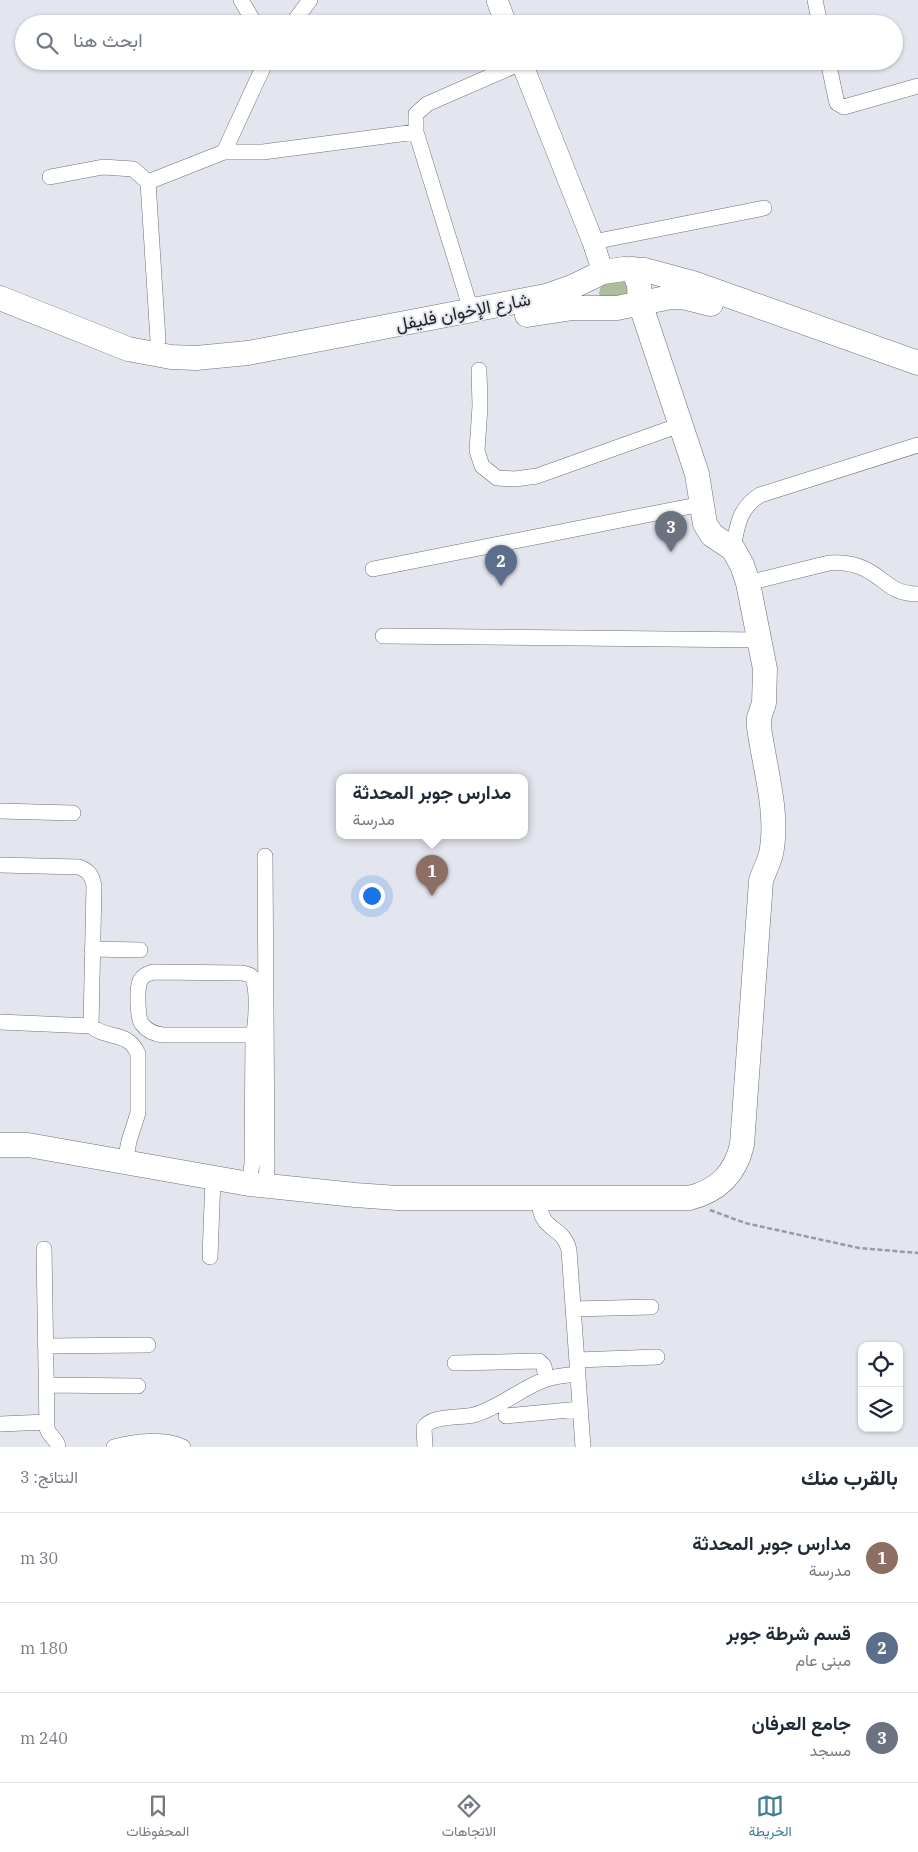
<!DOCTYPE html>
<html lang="ar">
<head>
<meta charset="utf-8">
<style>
  :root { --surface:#fff; --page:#f6f6f7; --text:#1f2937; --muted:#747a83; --line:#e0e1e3; --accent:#407f94 }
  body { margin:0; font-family:"IBM Plex Serif",Vazirmatn,serif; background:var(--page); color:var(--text); direction:rtl }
  .controls { position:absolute; right:15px; bottom:15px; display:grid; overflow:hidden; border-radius:10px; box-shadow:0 1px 4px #0004 }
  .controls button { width:45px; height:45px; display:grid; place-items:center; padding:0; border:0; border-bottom:1px solid var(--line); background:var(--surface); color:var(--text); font:25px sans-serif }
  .you { position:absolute; left:371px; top:895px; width:18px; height:18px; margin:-12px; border:4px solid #fff; border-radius:50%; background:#1a73e8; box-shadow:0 0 0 8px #1a73e833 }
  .badge { display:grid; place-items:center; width:32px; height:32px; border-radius:50%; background:var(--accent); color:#fff; font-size:16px; font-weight:700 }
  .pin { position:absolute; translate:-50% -41px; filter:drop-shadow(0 1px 2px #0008) }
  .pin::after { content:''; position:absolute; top:26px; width:18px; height:15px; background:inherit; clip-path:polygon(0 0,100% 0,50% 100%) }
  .popup { position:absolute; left:336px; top:774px; width:192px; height:65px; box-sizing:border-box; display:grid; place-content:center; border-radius:10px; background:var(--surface); filter:drop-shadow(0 1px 4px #0005); font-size:16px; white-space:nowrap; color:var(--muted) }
  .popup b { font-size:19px; color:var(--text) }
  .popup::after { content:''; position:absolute; left:50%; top:100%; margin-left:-10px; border:10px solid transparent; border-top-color:var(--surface) }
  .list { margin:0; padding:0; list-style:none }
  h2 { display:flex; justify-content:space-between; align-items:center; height:65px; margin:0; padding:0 20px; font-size:21px }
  h2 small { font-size:16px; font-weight:400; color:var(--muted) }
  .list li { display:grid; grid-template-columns:32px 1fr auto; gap:15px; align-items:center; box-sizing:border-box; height:90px; padding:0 20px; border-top:1px solid var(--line) }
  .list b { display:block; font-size:19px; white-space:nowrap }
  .list p { margin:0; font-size:16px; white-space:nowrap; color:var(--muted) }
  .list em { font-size:16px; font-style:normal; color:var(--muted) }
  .icon { flex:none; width:28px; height:28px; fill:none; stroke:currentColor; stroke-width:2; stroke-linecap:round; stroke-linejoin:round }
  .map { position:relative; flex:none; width:918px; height:1447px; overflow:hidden; direction:ltr }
  .search { position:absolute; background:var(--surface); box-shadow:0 1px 4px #0004; left:15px; right:15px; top:15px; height:55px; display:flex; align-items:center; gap:12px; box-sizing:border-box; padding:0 18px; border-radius:28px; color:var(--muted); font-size:19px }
  .sheet { height:335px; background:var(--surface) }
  nav { display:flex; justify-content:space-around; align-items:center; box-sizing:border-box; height:70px; border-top:1px solid var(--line); background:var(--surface); font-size:14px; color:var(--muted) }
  nav a { display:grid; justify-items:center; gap:2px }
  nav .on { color:var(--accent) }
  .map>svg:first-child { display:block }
  .green { fill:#acbe9b }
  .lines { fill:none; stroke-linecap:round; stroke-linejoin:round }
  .street-casing { stroke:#6e7077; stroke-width:16 }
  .secondary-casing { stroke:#6e7077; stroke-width:22 }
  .primary-casing { stroke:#6e7077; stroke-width:25 }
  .path { stroke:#999aa1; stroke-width:2.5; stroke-dasharray:5 2.5; stroke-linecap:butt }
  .street { stroke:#fff; stroke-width:15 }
  .secondary { stroke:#fff; stroke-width:21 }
  .primary { stroke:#fff; stroke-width:24 }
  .labels { text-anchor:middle; stroke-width:4; stroke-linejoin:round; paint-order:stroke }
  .street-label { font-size:18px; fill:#222326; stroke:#e4e6ef }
</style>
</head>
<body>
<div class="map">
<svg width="918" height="1447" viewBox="0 0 918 1447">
  <rect width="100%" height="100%" fill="#e4e6ef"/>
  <path class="green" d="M614,276L627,282L630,296L600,298L599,293L602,283Z"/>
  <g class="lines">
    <defs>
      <path id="street" d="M241,0L255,24
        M815,0L820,24
        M292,24L310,0
        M828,61L836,99L837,103L844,107L918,86
        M224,152H263L416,132
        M50,177L103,167L133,169L148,182
        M593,242L764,208
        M471,310L416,132V114L427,104L521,63
        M158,340L148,182L224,152L266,61
        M479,370L480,406L477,451L482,466L497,478L515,479L537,476L680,425
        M733,549C737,526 739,508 760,495L918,445
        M373,569L702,504
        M748,583L829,563C841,562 853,563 865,569C886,579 890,594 918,594
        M383,636L759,640
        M0,811L73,813
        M265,856L267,1165L266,1186
        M0,865L79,867C89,871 92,875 94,886L91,1026
        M92,949L140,950
        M0,1022L91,1026C107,1040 128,1030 138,1054V1113L129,1141L125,1162
        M249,1184L252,1164L253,1035C256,1025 259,983 251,976C249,974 246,974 243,973L153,972C147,974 143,975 140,981C137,988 137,1018 142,1024C147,1031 155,1034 163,1035H253
        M539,1199C540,1234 563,1224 569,1250L583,1447
        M44,1249L47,1428C49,1437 57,1438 58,1447
        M210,1257L213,1178
        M573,1309L651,1307
        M45,1346L148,1345
        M577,1360L657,1357
        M455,1363L539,1361L544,1366L546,1379
        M46,1385L138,1386
        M506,1416L580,1409
        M0,1424L47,1422
        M114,1447C135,1441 163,1438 183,1447
        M425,1447L424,1428C430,1415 461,1418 474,1415C499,1408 520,1389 544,1380C555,1376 566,1375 578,1374"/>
      <path id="secondary" d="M497,0L506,24
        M521,61L593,242L603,272"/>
      <path id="primary" d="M0,298L128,349L171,357L196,358L248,353L546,296L572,287L603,272L624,269L645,270L693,283L918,363
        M527,315L573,308H617L671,297H683L711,304
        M0,1145H28L249,1184L355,1195L397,1198H689C718,1191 735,1174 742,1145L761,881C764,870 771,860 772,848C778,810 764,765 759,727V718L764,703L765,669L748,583L742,565L733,549L712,535L705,524L697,474L640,303L639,285L633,269"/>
    </defs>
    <use href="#street" class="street-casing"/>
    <use href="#secondary" class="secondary-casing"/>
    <use href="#primary" class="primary-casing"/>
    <path class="path" d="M710,1210L745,1223L859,1248L918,1253"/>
    <use href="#street" class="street"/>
    <use href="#secondary" class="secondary"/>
    <use href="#primary" class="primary"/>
  </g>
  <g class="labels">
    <g class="street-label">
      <text transform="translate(463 312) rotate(-11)" y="6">شارع الإخوان فليفل</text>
    </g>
  </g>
</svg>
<div class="controls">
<button><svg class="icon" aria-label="locate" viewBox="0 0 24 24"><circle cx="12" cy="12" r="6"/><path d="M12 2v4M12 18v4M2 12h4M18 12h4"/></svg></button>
<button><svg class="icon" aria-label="layers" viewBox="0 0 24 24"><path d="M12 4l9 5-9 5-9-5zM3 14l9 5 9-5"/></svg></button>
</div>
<div class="you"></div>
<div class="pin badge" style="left:432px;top:896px;background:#8d6e63">1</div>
<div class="popup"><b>مدارس جوبر المحدثة</b>مدرسة</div>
<div class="pin badge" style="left:501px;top:586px;background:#5c6f8a">2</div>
<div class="pin badge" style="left:671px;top:552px;background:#6b7280">3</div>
<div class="search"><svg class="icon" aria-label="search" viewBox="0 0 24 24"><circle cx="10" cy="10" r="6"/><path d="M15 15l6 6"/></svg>ابحث هنا</div>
</div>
<section class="sheet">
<h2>بالقرب منك<small>النتائج: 3</small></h2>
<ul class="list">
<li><span class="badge" style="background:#8d6e63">1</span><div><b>مدارس جوبر المحدثة</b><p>مدرسة</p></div><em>30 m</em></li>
<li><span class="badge" style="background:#5c6f8a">2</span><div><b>قسم شرطة جوبر</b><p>مبنى عام</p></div><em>180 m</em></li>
<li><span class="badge" style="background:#6b7280">3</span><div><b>جامع العرفان</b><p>مسجد</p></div><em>240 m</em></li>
</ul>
</section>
<nav>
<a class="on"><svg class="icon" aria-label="map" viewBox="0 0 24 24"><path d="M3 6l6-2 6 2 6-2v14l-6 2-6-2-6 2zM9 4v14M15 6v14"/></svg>الخريطة</a>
<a><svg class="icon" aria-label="directions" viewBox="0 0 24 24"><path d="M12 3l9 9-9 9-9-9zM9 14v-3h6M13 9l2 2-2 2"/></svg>الاتجاهات</a>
<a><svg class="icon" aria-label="saved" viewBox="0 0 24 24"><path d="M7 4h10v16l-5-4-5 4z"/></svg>المحفوظات</a>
</nav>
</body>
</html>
